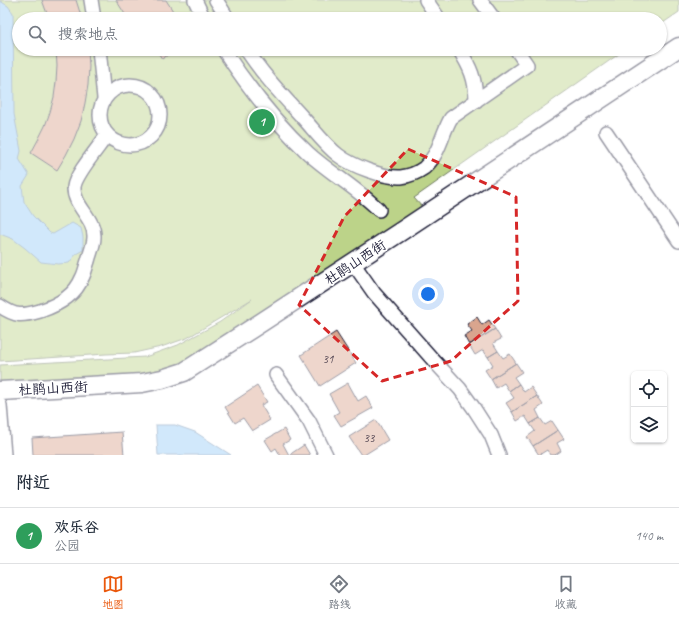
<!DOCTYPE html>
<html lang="zh">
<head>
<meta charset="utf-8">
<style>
  :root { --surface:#fff; --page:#f6f6f7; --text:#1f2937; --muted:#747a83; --line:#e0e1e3; --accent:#ea580c }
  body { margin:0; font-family:Caveat,"LXGW WenKai TC",sans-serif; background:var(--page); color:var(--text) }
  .controls { position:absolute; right:12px; bottom:12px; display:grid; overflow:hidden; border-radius:6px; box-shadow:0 1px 3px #0004 }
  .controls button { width:36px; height:36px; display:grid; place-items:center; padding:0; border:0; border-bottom:1px solid var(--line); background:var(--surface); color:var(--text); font:20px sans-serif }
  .you { position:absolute; left:428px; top:294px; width:14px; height:14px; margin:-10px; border:3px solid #fff; border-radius:50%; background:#1a73e8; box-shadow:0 0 0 6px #1a73e833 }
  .badge { display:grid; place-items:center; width:26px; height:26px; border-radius:50%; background:var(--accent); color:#fff; font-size:13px; font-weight:700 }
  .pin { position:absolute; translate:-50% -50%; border:2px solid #fff; box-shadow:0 1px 4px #0006 }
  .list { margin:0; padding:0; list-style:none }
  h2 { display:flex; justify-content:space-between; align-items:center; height:52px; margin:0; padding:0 16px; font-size:17px }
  h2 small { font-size:13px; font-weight:400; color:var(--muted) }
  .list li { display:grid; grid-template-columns:26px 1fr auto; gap:12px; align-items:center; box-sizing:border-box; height:56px; padding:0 16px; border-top:1px solid var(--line) }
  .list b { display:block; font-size:15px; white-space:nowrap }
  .list p { margin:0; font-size:13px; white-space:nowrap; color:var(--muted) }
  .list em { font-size:13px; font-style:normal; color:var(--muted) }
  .icon { flex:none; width:22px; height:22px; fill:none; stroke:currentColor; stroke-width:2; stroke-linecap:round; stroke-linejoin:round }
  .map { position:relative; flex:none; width:679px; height:455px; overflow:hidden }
  .search { position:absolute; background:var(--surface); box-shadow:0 1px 3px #0004; left:12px; right:12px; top:12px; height:44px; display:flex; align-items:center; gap:10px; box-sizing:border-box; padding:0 14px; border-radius:22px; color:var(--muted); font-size:15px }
  .sheet { height:108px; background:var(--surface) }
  nav { display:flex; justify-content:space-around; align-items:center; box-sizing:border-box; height:56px; border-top:1px solid var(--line); background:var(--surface); font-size:11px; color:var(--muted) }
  nav a { display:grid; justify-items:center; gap:2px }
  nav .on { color:var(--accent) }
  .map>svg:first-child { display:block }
  .green { fill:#bcd389; stroke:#6f7a62 }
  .water { fill:#99cdf7; stroke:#6989ac }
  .building { fill:#d9a58e; stroke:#22223b }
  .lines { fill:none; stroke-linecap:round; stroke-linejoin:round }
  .street-casing { stroke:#22223b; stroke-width:16 }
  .secondary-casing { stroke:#22223b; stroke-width:21 }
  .street { stroke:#fff; stroke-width:13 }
  .secondary { stroke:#fff; stroke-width:18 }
  .marked { fill:none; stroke:#d62828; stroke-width:3; stroke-dasharray:8 5; stroke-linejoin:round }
  .labels { text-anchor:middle; stroke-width:3.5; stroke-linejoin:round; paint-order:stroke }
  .number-label { font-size:12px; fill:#504350 }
  .street-label { font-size:14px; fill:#22223b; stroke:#fff }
</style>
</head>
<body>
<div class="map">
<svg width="679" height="455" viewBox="0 0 679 455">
  <rect width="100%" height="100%" fill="#fff"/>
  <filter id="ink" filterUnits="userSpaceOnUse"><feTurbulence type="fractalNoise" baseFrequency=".025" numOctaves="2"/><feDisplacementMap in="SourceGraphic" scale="8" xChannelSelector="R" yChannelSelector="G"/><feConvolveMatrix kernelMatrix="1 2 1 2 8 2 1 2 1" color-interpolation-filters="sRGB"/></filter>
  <g filter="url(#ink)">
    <path class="green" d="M0,0H679V12L660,25V19H19V49H626L414,198L423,208L175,372L0,386V365L145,357L178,345L220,322L252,299L187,338L161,347L134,353L106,354L0,361Z"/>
    <path class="water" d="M0,1L8,6L13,13L14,114L21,151L19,159L29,175L22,186L24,202L33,216L50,233L53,234L72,223L81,228L83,237V250L76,254L69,263L58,264L41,262L25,248L13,239L0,234Z
      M156,425H175L195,432L231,455H158Z"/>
    <path class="building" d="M42,0H76L82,19H49Z
      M116,0H166L178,19H128Z
      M56,49H88L89,66L88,85L85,103L81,121L74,139L66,155L57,170L31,153L38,140L45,126L50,112L54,97L56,82L57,66Z
      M156,49H177L162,59Z
      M477,317L482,325L489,320L495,329L469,345L464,336L472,331L467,324Z
      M495,329L501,339L493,343L498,351L488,357L483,350L475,355L469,345Z
      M336,332L356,363L320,386L301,355Z
      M498,351L503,358L510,354L516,363L491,379L485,370L493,365L488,357Z
      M516,363L522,372L514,377L519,384L509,391L504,383L496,388L491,379Z
      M348,383L358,401L366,396L373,408L341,426L334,415L339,412L329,394Z
      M519,384L524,392L531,387L537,396L512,412L506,403L514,398L509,391Z
      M257,386L267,402L261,405L270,420L252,431L243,418L235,423L225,407Z
      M537,396L543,405L536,410L540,418L530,424L525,416L517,421L512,412Z
      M540,418L545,425L552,421L558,430L533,446L527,437L535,431L530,424Z
      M376,420L388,440L364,455H361L349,437Z
      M284,429L290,440L283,444L289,455L304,445L310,455H280L276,448L272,451L265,440Z
      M558,430L564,439L557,443L561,451L555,455H550L547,450L539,455L533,446Z
      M122,432L124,455H33L32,438Z"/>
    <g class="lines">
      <defs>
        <path id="street" d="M91,0L94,19
          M195,0L204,19
          M216,0L228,19
          M426,0L439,19
          M480,0L494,19
          M99,49L104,98
          M223,49C247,86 275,122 308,153C330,173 357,188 379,210
          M246,49C262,74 283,96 303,118C314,130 325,145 338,155C352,166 384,178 401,177C409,176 417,173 424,168C440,154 441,135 451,118L527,65L516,49
          M459,49C470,67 476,79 476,101
          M100 115a30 30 0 1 1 60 0a30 30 0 1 1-60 0Z
          M606,132L679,241
          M353,263L374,293L435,362L460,389L473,407L491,435L499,455
          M0,306C16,317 22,316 40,311C58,305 75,296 82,278C85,273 86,266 88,261C90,253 94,245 94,237C95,218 73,206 74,187C75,175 99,147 107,135
          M276,375L309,421L326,455
          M0,405L4,455"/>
        <path id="secondary" d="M0,391L142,383L162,379L184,372L262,322L403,230L679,47"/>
      </defs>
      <use href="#street" class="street-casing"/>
      <use href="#secondary" class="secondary-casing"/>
      <use href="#street" class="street"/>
      <use href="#secondary" class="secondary"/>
    </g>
  </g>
  <path d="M0 0H679V455H0ZM408,149L516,197L518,301L451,361L382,381L299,305L344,217Z" fill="#fff" fill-opacity=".55" fill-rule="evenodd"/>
  <path class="marked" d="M408,149L516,197L518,301L451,361L382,381L299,305L344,217Z"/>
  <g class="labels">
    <g class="number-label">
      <text x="328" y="363">31</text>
      <text x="369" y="442">33</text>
    </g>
    <g class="street-label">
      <text transform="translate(355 262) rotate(-33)" y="5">杜鹃山西街</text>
      <text transform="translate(53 388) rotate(-3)" y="5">杜鹃山西街</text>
    </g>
  </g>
</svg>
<div class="controls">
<button><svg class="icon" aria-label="locate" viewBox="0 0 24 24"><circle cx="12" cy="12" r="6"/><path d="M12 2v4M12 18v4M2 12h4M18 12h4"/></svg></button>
<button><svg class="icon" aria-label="layers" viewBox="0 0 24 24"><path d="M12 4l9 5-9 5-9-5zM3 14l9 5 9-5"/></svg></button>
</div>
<div class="you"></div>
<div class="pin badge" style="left:262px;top:122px;background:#2e9e5b">1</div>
<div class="search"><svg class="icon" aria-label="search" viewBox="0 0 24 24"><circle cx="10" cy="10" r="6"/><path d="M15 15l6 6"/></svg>搜索地点</div>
</div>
<section class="sheet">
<h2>附近<small></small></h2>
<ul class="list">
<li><span class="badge" style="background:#2e9e5b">1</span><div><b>欢乐谷</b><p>公园</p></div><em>140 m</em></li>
</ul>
</section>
<nav>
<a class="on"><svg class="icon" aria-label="map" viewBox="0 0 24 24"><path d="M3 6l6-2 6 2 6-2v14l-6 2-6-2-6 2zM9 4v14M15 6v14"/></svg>地图</a>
<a><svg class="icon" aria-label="directions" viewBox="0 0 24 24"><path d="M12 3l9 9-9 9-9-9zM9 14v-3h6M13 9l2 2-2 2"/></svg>路线</a>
<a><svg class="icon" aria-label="saved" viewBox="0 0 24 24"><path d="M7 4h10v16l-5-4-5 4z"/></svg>收藏</a>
</nav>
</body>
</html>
